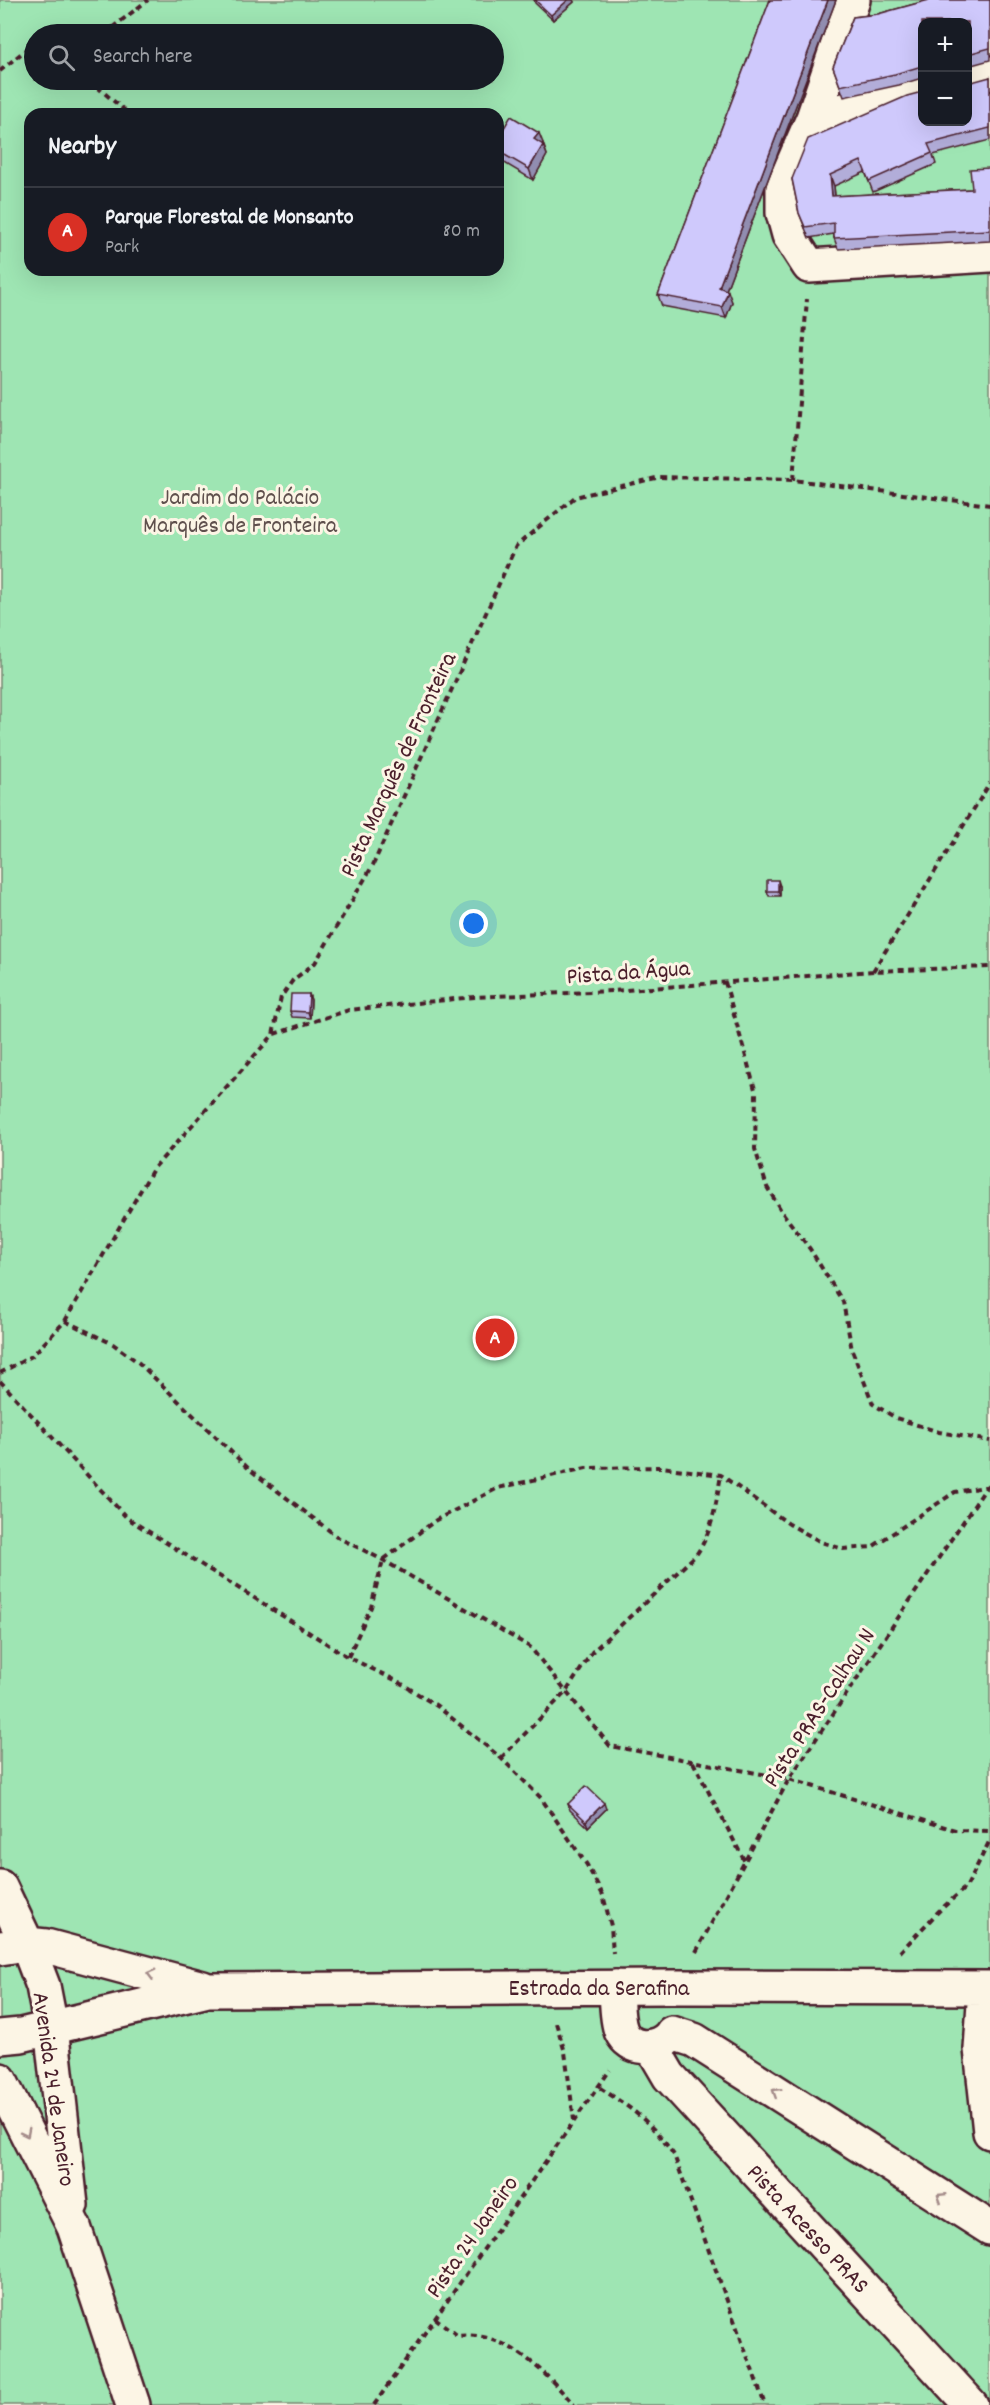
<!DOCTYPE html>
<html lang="en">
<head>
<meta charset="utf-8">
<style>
  :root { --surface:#171b24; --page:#242831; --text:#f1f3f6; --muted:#9ea1a6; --line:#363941; --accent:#d93025 }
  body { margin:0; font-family:Dekko,sans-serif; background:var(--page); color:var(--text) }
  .controls { position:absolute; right:18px; top:18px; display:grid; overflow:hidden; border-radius:12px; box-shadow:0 6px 24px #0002 }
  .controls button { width:54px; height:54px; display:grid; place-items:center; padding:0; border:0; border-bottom:2px solid var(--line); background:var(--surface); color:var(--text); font:30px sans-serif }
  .you { position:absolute; left:474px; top:924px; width:21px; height:21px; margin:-15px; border:4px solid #fff; border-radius:50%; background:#1a73e8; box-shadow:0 0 0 9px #1a73e833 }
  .badge { display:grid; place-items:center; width:39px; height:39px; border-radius:50%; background:var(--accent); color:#fff; font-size:20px; font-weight:700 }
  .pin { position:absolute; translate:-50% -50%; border:3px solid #fff; box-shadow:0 2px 6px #0006 }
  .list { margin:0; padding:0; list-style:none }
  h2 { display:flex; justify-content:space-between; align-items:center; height:78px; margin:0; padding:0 24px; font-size:26px }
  h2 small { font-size:20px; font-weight:400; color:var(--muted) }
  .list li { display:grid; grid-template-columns:39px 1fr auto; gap:18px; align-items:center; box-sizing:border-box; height:90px; padding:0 24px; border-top:2px solid var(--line) }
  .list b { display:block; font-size:22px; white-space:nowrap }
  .list p { margin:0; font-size:20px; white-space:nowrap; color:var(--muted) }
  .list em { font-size:20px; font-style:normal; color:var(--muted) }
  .icon { flex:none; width:33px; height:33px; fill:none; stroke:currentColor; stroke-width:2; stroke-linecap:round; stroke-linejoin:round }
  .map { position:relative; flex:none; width:990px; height:2405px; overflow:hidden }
  .search { position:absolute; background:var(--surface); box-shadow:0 6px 24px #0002; left:24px; top:24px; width:480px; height:66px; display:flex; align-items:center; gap:15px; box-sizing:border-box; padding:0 21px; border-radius:33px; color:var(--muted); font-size:22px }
  .panel { position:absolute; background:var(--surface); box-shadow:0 6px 24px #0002; left:24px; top:108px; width:480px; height:168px; border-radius:18px }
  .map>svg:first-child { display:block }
  .green { fill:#9ee5b3; stroke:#74826f; stroke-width:1.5; fill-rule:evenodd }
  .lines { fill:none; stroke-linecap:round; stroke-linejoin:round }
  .minor-casing { stroke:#4a1f2b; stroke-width:38 }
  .path { stroke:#4a1f2b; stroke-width:4; stroke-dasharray:6 4.5; stroke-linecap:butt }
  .minor { stroke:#fcf5e5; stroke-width:33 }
  .wall { fill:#b2add9; stroke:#4a1f2b; stroke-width:1.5 }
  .shaded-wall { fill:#918db0; stroke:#4a1f2b; stroke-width:1.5 }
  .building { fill:#cfc9fc; stroke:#4a1f2b; stroke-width:1.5 }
  .oneway { stroke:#a38a88 }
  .labels { text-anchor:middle; stroke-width:6; stroke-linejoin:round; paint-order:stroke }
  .park-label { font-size:24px; fill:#5f504d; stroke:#fcf5e5 }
  .street-label { font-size:24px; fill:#4a1f2b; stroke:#fcf5e5 }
</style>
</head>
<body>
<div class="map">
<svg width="990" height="2405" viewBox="0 0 990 2405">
  <rect width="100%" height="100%" fill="#fcf5e5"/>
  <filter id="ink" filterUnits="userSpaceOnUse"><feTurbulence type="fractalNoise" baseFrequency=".0167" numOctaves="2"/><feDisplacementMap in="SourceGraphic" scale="12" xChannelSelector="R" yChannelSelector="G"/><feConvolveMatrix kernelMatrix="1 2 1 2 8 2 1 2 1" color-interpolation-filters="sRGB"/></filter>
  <g filter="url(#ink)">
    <path class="green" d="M0,0H990V2405H0ZM922,22H968V122H922ZM34,34H494V80H34ZM30,114H498V270H30Z"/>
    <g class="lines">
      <defs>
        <path id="minor" d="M853,0L813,118L783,187V213L789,235L809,266L990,255
          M968,79L990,73
          M813,118L922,90
          M0,1887L27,1944L43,1986L51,2027L71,2205
          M0,1948L27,1944L46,1946L203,1988
          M616,1987C617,2000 616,2018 621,2031C630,2051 656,2051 670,2036
          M985,1988L981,2049L990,2132
          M672,2033L694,2040L990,2228
          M0,2037L21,2035L208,1990L675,1987L990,1988
          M652,2047L669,2076L971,2405
          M0,2080L74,2227L133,2405"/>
      </defs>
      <use href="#minor" class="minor-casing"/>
      <path class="path" d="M104,34L148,0
        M0,71L34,43
        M89,80L129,114
        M793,480L807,299
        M873,971L990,783
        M725,982L756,1093L755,1149L767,1187L782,1212L810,1249L843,1302L852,1350L873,1404L896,1418L939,1432L990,1441
        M274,1034L349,1010L474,997L613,991L873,971L990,967
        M65,1321L113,1344L139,1363L249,1469L339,1538L383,1560L530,1647L610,1746L789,1779L955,1830L990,1831
        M0,1373L32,1356L65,1321L153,1169L273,1035L281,997L293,980L315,963L373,865L516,546L575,497L660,477L793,480L990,505
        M0,1381L127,1518L348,1657L399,1682L437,1706L501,1758L541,1798L587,1865L603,1895L611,1926L613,1953
        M348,1657L371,1607L383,1560L436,1520L498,1488L586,1468L661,1467L721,1475L789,1524L821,1542L843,1549L872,1547L955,1492L990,1486
        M501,1758L566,1692L592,1652L696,1555C713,1531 716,1503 721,1475
        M693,1762L745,1862
        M696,1952L789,1779L990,1482
        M900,1952L939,1911L967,1886L990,1840
        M556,2023L565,2052L574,2120
        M600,2088C633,2109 651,2122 674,2155L765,2405
        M435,2318L458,2336C506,2330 545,2372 574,2405
        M374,2405L610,2070"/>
      <use href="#minor" class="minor"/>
    </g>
    <path class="wall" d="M534,0H573L574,2L553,20L535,3Z
      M770,0H836L726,290L732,302L726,318L662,306L658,295Z
      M929,0H990V60L968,66V22H922V78L899,85L844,97L833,67L853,17L878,14Z
      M990,77V140L933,155L936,164L873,192L865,172L834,186L835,196L972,189L990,168V241L838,249L834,238V234L809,238L799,213L792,179L922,122Z
      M498,138L543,143L547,155L533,180L498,159Z
      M780,886V896H769L767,891Z
      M309,994L311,1000L310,1018L292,1017L290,1011Z
      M568,1804L606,1809L588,1827L570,1810Z"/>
    <path class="shaded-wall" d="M568,0H573L574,2L553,20L551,15Z
      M828,0H836L723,298L719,287Z
      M539,133L543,143L538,150L534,139Z
      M543,145L547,155L533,180L529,169Z
      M830,175L834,186L836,207L832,196Z
      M728,291L732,302L726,318L722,307Z
      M778,880L780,886V896L778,891Z
      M309,994L311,1000L310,1018L308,1012Z
      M604,1803L606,1809L588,1827L586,1821Z"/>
    <path class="building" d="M535,0H568L551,15Z
      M770,0H828L719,287L728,291L722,307L658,295Z
      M929,0H990V48L968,54V22H922V66L895,74L840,86L833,67L853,17L878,14Z
      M990,77V128L928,144L932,153L869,181L861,161L830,175L832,196L972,189L970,169L990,168V230L834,238V223L805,227L799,213L792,179L808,139L907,96L922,92V122H968V83Z
      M511,116L539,133L534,139L543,145L529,169L498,151V138Z
      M767,880H778V891H767Z
      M291,994H309L308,1012L290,1011Z
      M586,1786L604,1803L586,1821L568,1804Z"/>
    <defs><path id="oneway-chevron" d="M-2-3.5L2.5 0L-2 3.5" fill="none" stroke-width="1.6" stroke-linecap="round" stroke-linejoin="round" transform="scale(1.5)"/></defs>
    <g class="oneway">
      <use href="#oneway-chevron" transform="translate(151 1974) rotate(-165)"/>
      <use href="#oneway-chevron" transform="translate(776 2092) rotate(-148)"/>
      <use href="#oneway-chevron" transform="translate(26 2133) rotate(63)"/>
      <use href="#oneway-chevron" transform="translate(941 2197) rotate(-148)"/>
    </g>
  </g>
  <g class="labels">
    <g class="park-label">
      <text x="240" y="504">Jardim do Palácio<tspan x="240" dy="28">Marquês de Fronteira</tspan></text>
    </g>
    <g class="street-label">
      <text transform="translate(397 764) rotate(-65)" y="8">Pista Marquês de Fronteira</text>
      <text transform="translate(628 971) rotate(-4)" y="8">Pista da Água</text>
      <text transform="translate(818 1707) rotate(-57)" y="8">Pista PRAS-Calhau N</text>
      <text x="599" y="1995">Estrada da Serafina</text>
      <text transform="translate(55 2089) rotate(82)" y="8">Avenida 24 de Janeiro</text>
      <text transform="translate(809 2228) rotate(47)" y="8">Pista Acesso PRAS</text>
      <text transform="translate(471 2236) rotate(-55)" y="8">Pista 24 Janeiro</text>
    </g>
  </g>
</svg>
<div class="controls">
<button>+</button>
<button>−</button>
</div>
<div class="you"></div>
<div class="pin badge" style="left:495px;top:1338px">A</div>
<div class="search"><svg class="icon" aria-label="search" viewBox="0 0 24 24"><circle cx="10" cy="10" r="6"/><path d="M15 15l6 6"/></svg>Search here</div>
<section class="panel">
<h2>Nearby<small></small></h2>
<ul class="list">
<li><span class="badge">A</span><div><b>Parque Florestal de Monsanto</b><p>Park</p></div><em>80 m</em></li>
</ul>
</section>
</div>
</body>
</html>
